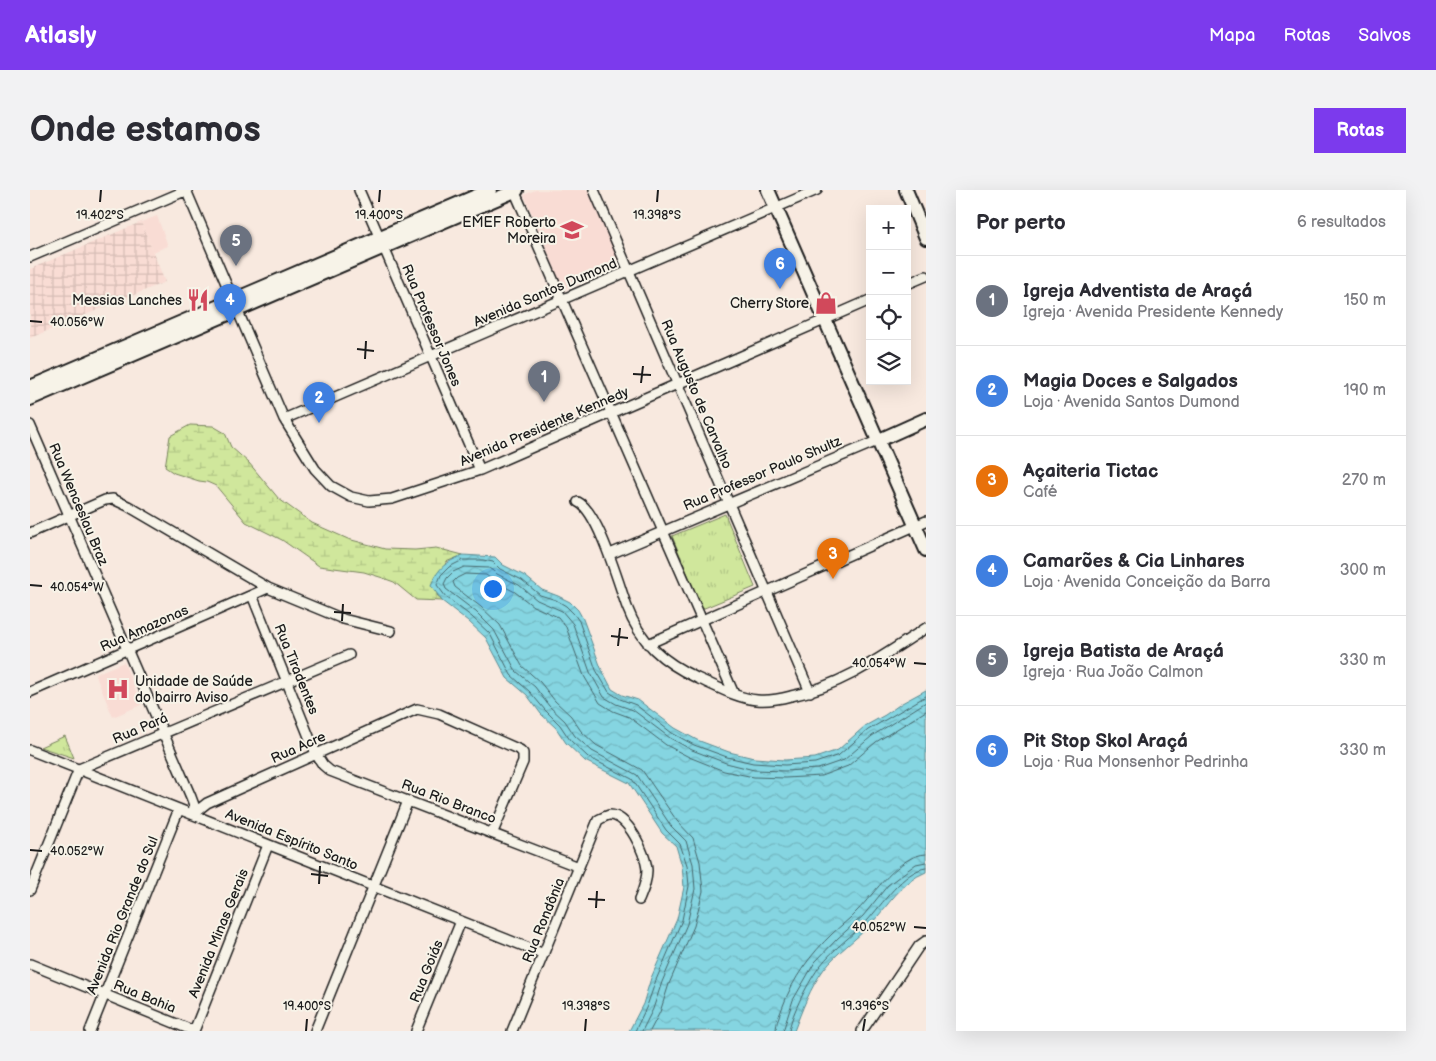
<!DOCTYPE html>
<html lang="pt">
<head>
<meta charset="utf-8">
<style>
  :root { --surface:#fff; --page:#f2f2f3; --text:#2b2b33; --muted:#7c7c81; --line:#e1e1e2; --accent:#7c3aed }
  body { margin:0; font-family:"Balsamiq Sans",sans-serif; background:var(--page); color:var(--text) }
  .controls { position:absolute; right:15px; top:15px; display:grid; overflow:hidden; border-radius:0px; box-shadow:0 5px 20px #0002 }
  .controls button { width:45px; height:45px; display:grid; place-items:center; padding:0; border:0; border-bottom:1px solid var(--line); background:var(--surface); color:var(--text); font:25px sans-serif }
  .you { position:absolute; left:462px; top:398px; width:18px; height:18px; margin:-12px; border:4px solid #fff; border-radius:50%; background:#1a73e8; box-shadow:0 0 0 8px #1a73e833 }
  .badge { display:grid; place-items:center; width:32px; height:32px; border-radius:50%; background:var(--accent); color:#fff; font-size:16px; font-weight:700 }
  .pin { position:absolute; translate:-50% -41px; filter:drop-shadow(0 1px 2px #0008) }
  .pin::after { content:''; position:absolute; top:26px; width:18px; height:15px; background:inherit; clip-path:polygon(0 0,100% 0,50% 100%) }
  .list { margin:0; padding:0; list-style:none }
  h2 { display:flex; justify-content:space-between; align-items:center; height:65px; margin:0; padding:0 20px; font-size:21px }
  h2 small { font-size:16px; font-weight:400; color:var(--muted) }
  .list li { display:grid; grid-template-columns:32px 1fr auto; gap:15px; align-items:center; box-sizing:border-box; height:90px; padding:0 20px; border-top:1px solid var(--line) }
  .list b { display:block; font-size:19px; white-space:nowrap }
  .list p { margin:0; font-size:16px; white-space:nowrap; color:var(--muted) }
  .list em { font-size:16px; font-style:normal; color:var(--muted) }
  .icon { flex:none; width:28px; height:28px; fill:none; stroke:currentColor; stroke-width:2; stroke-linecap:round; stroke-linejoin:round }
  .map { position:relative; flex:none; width:896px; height:841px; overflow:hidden; border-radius:0px }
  header { display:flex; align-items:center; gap:30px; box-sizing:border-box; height:70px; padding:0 25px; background:var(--accent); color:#fff }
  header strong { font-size:24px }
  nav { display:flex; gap:28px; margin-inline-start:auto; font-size:18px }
  .intro { display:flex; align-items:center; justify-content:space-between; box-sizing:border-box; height:120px; padding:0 30px }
  h1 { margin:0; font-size:35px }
  .button { padding:12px 22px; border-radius:0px; background:var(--accent); color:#fff; font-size:18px; font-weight:700 }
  main { display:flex; gap:30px; padding:0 30px }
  aside { flex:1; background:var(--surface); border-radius:0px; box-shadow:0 5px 20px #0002 }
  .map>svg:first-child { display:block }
  .built { fill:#f9dcd4 }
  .industrial { fill:url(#industrial-grid) }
  .wetland { fill:url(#wetland-marsh); stroke:#76825c }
  .park { fill:url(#park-tufts); stroke:#76825c }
  .water { fill:url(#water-waves); stroke:#5b8b92 }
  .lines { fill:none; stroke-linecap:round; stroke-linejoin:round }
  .shore { stroke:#46666b; stroke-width:1 }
  .street-casing { stroke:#1c1c1c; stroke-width:12 }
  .secondary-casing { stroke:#1c1c1c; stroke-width:16 }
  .street { stroke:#f7f3e8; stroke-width:9 }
  .secondary { stroke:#f7f3e8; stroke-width:12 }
  .ticks { fill:none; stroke:#1c1c1c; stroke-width:2 }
  .labels { text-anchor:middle; stroke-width:4; stroke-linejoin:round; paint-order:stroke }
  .poi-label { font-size:14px; fill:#1c1c1c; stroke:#f7f3e8; text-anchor:end }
  .street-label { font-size:14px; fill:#1c1c1c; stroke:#f7f3e8 }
  .ticks-label { font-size:12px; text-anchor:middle; fill:#1c1c1c; stroke:#f7f3e8; stroke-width:4; stroke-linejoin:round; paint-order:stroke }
</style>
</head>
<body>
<header>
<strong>Atlasly</strong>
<nav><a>Mapa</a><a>Rotas</a><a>Salvos</a></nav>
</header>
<div class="intro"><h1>Onde estamos</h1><a class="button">Rotas</a></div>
<main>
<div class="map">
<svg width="896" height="841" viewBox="0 0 896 841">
  <defs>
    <pattern id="industrial-grid" width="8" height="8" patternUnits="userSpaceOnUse" patternTransform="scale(1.25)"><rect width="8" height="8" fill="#f9dcd4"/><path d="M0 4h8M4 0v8" fill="none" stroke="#d5bcb5"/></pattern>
    <pattern id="wetland-marsh" width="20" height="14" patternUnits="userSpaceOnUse" patternTransform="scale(1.25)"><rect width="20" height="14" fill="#d0e79c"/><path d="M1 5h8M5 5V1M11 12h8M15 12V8" fill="none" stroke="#b2c686"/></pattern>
    <pattern id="park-tufts" width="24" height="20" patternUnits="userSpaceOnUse" patternTransform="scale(1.25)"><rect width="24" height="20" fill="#d0e79c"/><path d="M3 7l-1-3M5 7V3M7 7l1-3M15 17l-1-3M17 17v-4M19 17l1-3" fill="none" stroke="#b2c686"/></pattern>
    <pattern id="water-waves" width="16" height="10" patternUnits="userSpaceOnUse" patternTransform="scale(1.25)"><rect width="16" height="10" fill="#85d5e1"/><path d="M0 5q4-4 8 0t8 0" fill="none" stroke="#72b6c0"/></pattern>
  </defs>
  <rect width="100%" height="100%" fill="#f8e9df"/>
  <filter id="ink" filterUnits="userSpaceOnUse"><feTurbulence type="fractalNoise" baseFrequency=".02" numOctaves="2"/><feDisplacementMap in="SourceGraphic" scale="10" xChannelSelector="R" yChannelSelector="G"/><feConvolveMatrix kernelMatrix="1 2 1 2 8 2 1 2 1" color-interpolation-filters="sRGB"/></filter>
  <g filter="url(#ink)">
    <path class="built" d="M505,0H559L590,74L533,99L494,5Z
      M127,26L138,56L123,62L111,32Z
      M94,472L111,515L83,527L65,484Z"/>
    <path class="industrial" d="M111,32L135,92L0,148V79Z"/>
    <path class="wetland" d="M160,235L183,236L195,243L201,257L219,273L249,309L282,333L318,349L355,359L385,360L406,358L433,365L416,372L407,405L412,411L386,410L364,392L353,388L334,382L289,376L252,350L216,332L186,296L177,292L169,291L144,283L135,277L140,246Z"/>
    <path class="park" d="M695,324L725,397L672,419L642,346Z
      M35,546L44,568L10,557Z"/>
    <path class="water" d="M433,365L465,367L473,375L495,386L512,400L528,406L540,412L548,420L553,429L571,478L582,499L592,505L608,510L645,538L667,550L699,562L724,568L755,570L785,568L808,560L835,536L855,525L872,513L896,500V682C871,692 858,716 841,734C826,750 807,762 794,779C780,798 772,820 764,841H599L613,814L621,788L647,729L654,697L652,676L646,656L632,643L599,593L555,571L536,553L526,538L511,524L497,505L477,488L456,448L438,431L412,411L401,395C409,377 415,373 433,365Z"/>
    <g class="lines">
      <path class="shore" d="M605,841L617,816L626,790L652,730L659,696L657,675L650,654L636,640L602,589L558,567L540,550L530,535L515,520L500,502L481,485L460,444L442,427L416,407L407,395L411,385L419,377L433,370H453L463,372L470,379L492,390L510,405L526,410L536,416L544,424L549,431L566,480L579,502L590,509L606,515L642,543L664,555L697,567L723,573L755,575L785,573L809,565L838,540L896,506
        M612,841L623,819L632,792L657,734L665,699L663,674L656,651L641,636L607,585L562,561L545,546L535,531L519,516L505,497L486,481L464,440L446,422L416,399L414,394L417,388L423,382L434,377L459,378L467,384L489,395L507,410L532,421L543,434L560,482L574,507L586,514L603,520L640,548L662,560L696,573L724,580L755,581L788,579L814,570L842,546L896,512
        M620,841L630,822L639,794L664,736L673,701L670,672L663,648L647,631L612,580L566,555L551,541L541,526L525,511L510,492L492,476L470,435L451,417L425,397L423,392L427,388L435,384L456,385L464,391L485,402L503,416L528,427L536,437L554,486L570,513L583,521L599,527L636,555L659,567L694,581L724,587L755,588L791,586L818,576L846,552L896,521
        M746,841C746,832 750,824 753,816C763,788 781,764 802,744C810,736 820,729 827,721C844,704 869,665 896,664
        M753,841L763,810L785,772L808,748L833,726L858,695L886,674L896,672
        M759,841C761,824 780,789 790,776C804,758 822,746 837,731C851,716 874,680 896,678"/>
      <defs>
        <path id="street" d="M156,0L254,229L285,279L301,296L321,307L339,311L362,309L450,280L840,110
          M329,0L450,280
          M484,0L704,504
          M564,0L780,502
          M0,67L157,0
          M877,94L896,86
          M254,229L787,0
          M0,235L161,607L164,615L163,624
          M548,312C568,321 589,395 597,417C610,452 633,472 667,488C686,496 706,508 727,510C738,511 750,509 761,506C812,496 853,466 896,438
          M0,343L75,310L83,309L98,316L238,398L313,429L361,441
          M580,364L847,251
          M222,405L286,564L293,575L300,581L549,677
          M618,454L896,331
          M0,502L238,398
          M0,560L514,764
          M163,624L177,613L387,519L409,524L490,560L493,563V572L463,642
          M0,700L49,579L319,465
          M0,774L164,841L238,655
          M60,841L149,619
          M285,841L378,611
          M386,841L431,731
          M482,841L568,630C572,628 575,626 579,625C598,624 616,664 617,680C617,691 613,700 609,710
          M832,841L889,756L896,751"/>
        <path id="secondary" d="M738,0L896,360
          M876,0L896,48
          M0,197L460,0
          M0,209L487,0
          M847,251L896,229"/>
      </defs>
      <use href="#street" class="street-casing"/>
      <use href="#secondary" class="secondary-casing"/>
      <use href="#street" class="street"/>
      <use href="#secondary" class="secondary"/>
    </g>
  </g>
  <path class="ticks" d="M70,12L71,0M349,12L350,0M627,12L628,0M0,131L12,132M327,159L344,161M335,169L336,151M603,184L621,185M611,193L613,176M0,395L12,396M304,422L321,423M312,431L313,414M581,446L598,448M588,456L590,438M884,473L896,474M0,660L12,661M281,684L298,686M289,694L290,676M558,709L575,710M566,718L567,701M884,737L896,738M276,841L277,829M555,841L556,829M833,841L835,829"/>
  <defs>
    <symbol id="school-bare" viewBox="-9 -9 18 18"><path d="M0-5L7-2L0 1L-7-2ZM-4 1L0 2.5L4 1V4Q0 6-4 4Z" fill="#d1495b" stroke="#f7f3e8" stroke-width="2.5" paint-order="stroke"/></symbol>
    <symbol id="restaurant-bare" viewBox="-9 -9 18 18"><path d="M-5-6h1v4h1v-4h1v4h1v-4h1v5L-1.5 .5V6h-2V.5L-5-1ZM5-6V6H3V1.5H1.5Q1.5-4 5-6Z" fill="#d1495b" stroke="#f7f3e8" stroke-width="2.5" paint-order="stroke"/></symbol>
    <symbol id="shop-bare" viewBox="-9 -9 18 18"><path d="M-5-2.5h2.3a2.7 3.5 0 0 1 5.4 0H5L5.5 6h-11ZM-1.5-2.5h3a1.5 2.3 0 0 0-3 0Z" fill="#d1495b" stroke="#f7f3e8" stroke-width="2.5" paint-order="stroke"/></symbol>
    <symbol id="hospital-bare" viewBox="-9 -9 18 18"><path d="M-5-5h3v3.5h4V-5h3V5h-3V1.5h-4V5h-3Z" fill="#d1495b" stroke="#f7f3e8" stroke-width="2.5" paint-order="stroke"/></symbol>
  </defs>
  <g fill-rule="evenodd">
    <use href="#school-bare" x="526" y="24" width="32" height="32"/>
    <use href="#restaurant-bare" x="152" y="94" width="32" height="32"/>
    <use href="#shop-bare" x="780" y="97" width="32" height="32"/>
    <use href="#hospital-bare" x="72" y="483" width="32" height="32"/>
  </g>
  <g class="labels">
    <g class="poi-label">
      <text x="526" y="37">EMEF Roberto<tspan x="526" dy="16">Moreira</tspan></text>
      <text x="152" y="115">Messias Lanches</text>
      <text x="779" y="118">Cherry Store</text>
      <text x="105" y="496" text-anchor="start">Unidade de Saúde<tspan x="105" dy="16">do bairro Aviso</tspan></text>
    </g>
    <g class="street-label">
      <text transform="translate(515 102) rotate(-23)" y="5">Avenida Santos Dumond</text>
      <text transform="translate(402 135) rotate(67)" y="5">Rua Professor Jones</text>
      <text transform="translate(667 204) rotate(67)" y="5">Rua Augusto de Carvalho</text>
      <text transform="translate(514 236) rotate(-23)" y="5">Avenida Presidente Kennedy</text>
      <text transform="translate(732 283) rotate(-23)" y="5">Rua Professor Paulo Shultz</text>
      <text transform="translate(49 314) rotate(67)" y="5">Rua Wenceslau Braz</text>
      <text transform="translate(114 438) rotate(-24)" y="5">Rua Amazonas</text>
      <text transform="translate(267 479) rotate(68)" y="5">Rua Tiradentes</text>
      <text transform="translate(110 538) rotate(-23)" y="5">Rua Pará</text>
      <text transform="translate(268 557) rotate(-24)" y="5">Rua Acre</text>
      <text transform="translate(419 611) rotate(21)" y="5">Rua Rio Branco</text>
      <text transform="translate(262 649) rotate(22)" y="5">Avenida Espírito Santo</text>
      <text transform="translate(92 725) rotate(-68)" y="5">Avenida Rio Grande do Sul</text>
      <text transform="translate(513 730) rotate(-68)" y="5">Rua Rondônia</text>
      <text transform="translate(188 743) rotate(-68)" y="5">Avenida Minas Gerais</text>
      <text transform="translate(396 781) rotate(-68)" y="5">Rua Goiás</text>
      <text transform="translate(115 806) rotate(22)" y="5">Rua Bahia</text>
    </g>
  </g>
  <g class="ticks-label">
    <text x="70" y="29">19.402°S</text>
    <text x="349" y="29">19.400°S</text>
    <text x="627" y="29">19.398°S</text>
    <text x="47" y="136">40.056°W</text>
    <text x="47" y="401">40.054°W</text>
    <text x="849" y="477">40.054°W</text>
    <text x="47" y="665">40.052°W</text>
    <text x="849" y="741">40.052°W</text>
    <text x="277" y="820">19.400°S</text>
    <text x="556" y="820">19.398°S</text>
    <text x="835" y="820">19.396°S</text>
  </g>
</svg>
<div class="controls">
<button>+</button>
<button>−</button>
<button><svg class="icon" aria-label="locate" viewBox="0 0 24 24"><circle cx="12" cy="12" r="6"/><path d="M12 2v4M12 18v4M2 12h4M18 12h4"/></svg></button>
<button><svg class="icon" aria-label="layers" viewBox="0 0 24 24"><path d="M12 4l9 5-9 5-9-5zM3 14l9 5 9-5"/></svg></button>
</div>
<div class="you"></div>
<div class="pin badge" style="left:514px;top:212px;background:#6b7280">1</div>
<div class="pin badge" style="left:289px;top:233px;background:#3f7fe0">2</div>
<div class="pin badge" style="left:803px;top:389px;background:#e8710a">3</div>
<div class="pin badge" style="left:200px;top:135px;background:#3f7fe0">4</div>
<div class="pin badge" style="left:206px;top:76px;background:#6b7280">5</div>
<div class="pin badge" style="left:750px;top:99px;background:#3f7fe0">6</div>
</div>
<aside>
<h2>Por perto<small>6 resultados</small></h2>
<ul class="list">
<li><span class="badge" style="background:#6b7280">1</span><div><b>Igreja Adventista de Araçá</b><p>Igreja · Avenida Presidente Kennedy</p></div><em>150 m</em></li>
<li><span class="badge" style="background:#3f7fe0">2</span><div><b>Magia Doces e Salgados</b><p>Loja · Avenida Santos Dumond</p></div><em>190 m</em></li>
<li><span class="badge" style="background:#e8710a">3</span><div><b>Açaiteria Tictac</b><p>Café</p></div><em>270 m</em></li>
<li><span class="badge" style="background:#3f7fe0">4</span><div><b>Camarões &amp; Cia Linhares</b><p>Loja · Avenida Conceição da Barra</p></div><em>300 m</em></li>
<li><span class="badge" style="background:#6b7280">5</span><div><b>Igreja Batista de Araçá</b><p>Igreja · Rua João Calmon</p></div><em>330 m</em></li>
<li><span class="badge" style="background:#3f7fe0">6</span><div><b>Pit Stop Skol Araçá</b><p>Loja · Rua Monsenhor Pedrinha</p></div><em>330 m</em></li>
</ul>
</aside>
</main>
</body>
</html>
